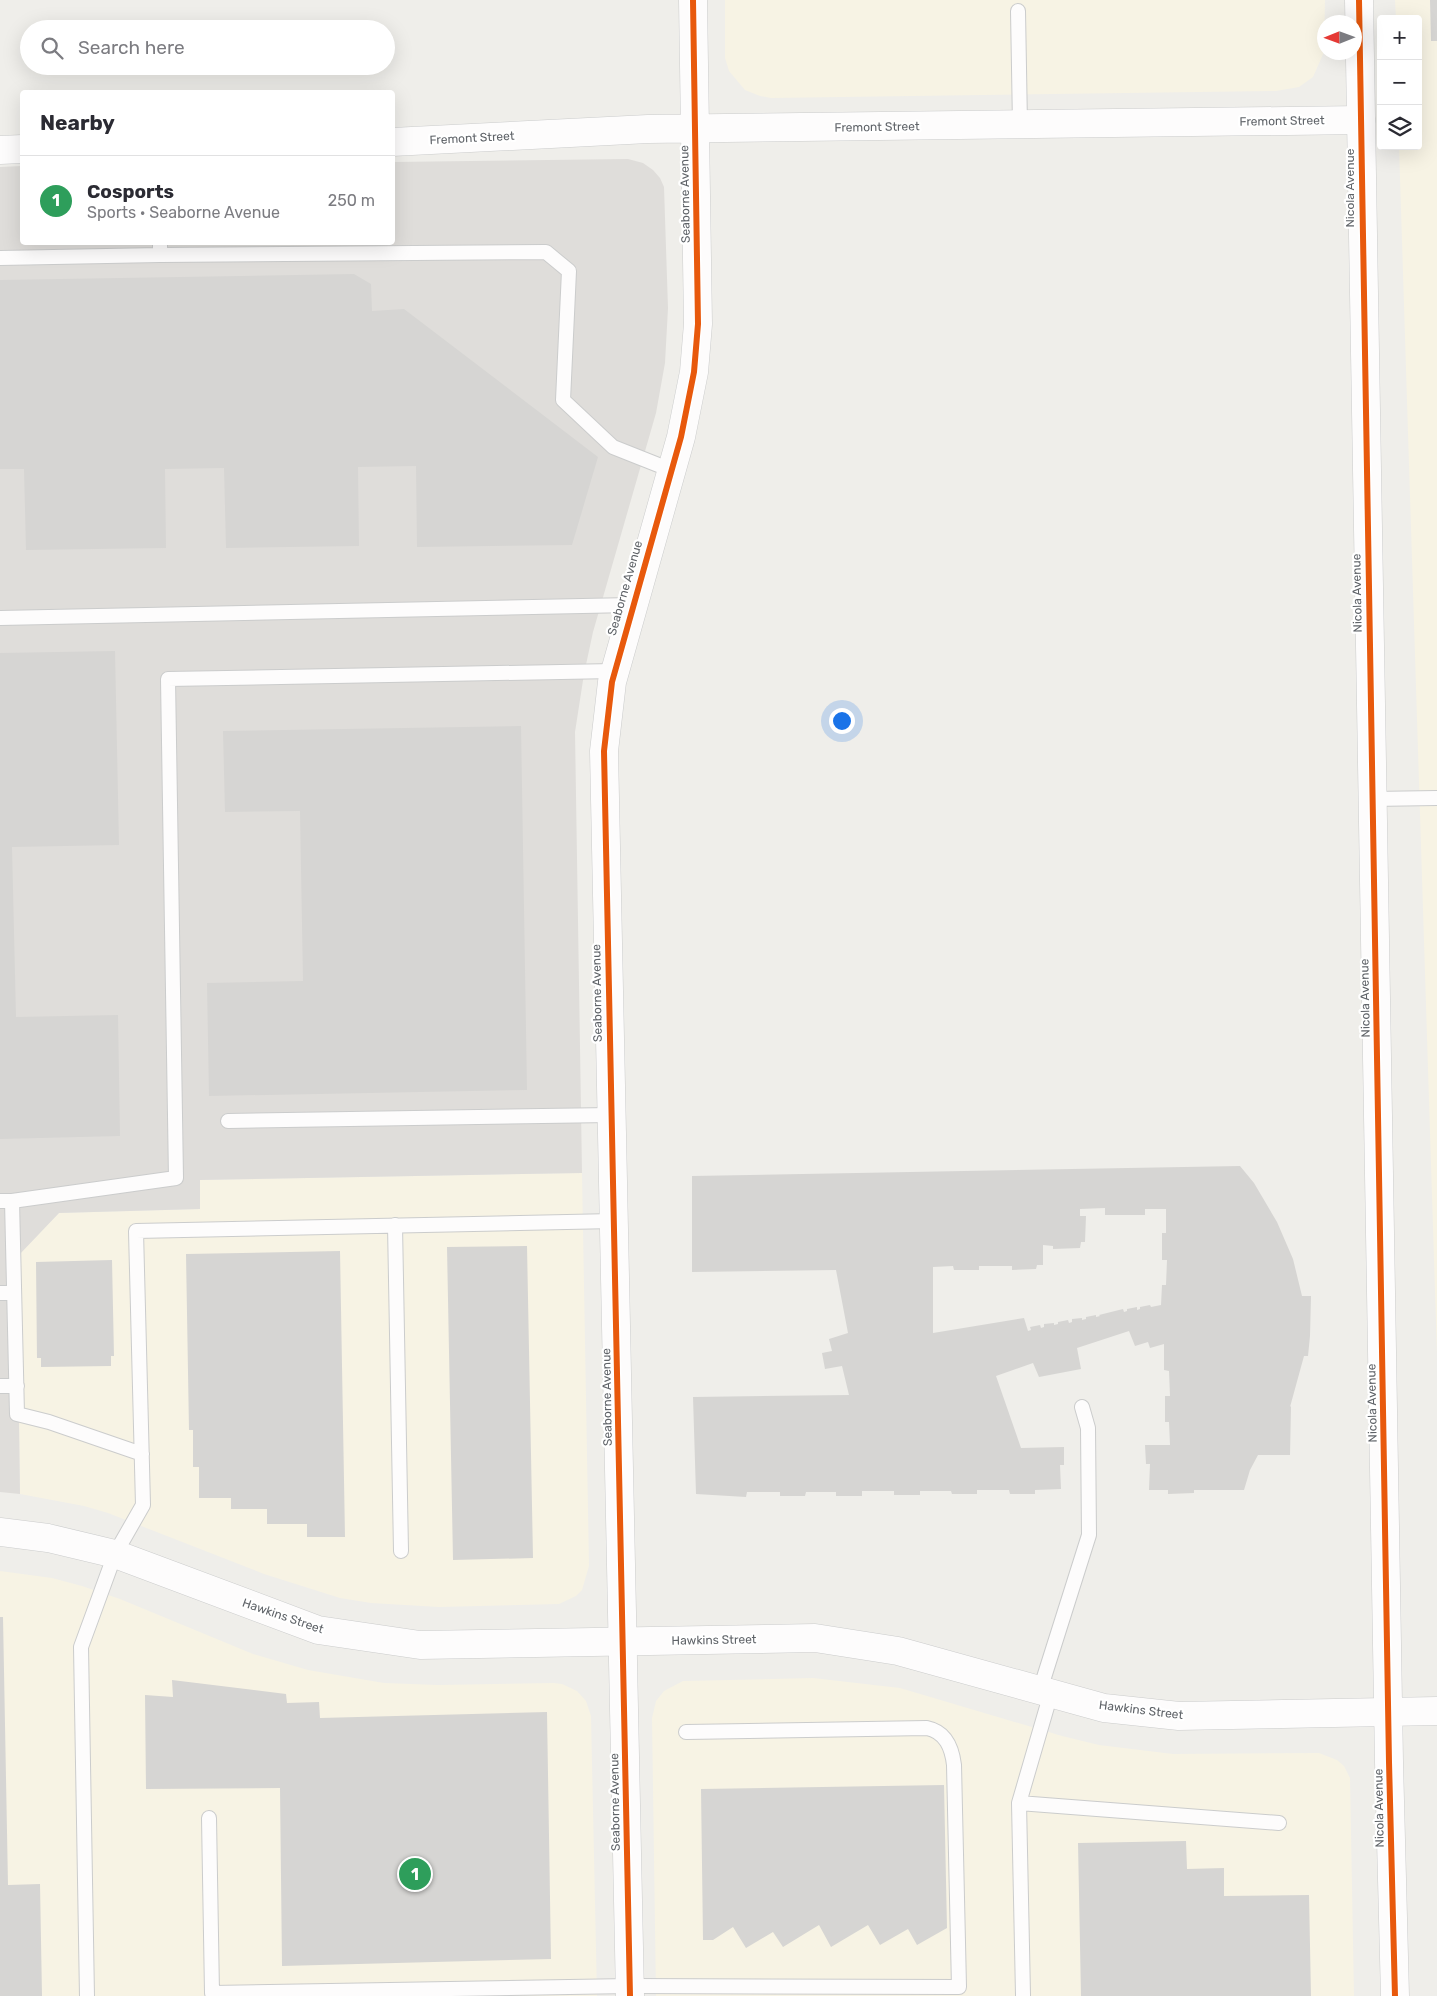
<!DOCTYPE html>
<html lang="en">
<head>
<meta charset="utf-8">
<style>
  :root { --surface:#fff; --page:#f2f2f3; --text:#2b2b33; --muted:#7c7c81; --line:#e1e1e2; --accent:#2563eb }
  body { margin:0; font-family:Rubik,sans-serif; background:var(--page); color:var(--text) }
  .controls { position:absolute; right:15px; top:15px; display:grid; overflow:hidden; border-radius:5px; box-shadow:0 5px 20px #0002 }
  .controls button { width:45px; height:45px; display:grid; place-items:center; padding:0; border:0; border-bottom:1px solid var(--line); background:var(--surface); color:var(--text); font:25px sans-serif }
  .compass { position:absolute; left:1317px; top:15px; width:45px; height:45px; border-radius:50%; background:var(--surface); box-shadow:0 5px 20px #0002; rotate:269deg }
  .you { position:absolute; left:841px; top:720px; width:18px; height:18px; margin:-12px; border:4px solid #fff; border-radius:50%; background:#1a73e8; box-shadow:0 0 0 8px #1a73e833 }
  .badge { display:grid; place-items:center; width:32px; height:32px; border-radius:50%; background:var(--accent); color:#fff; font-size:16px; font-weight:700 }
  .pin { position:absolute; translate:-50% -50%; border:2px solid #fff; box-shadow:0 1px 5px #0006 }
  .list { margin:0; padding:0; list-style:none }
  h2 { display:flex; justify-content:space-between; align-items:center; height:65px; margin:0; padding:0 20px; font-size:21px }
  h2 small { font-size:16px; font-weight:400; color:var(--muted) }
  .list li { display:grid; grid-template-columns:32px 1fr auto; gap:15px; align-items:center; box-sizing:border-box; height:90px; padding:0 20px; border-top:1px solid var(--line) }
  .list b { display:block; font-size:19px; white-space:nowrap }
  .list p { margin:0; font-size:16px; white-space:nowrap; color:var(--muted) }
  .list em { font-size:16px; font-style:normal; color:var(--muted) }
  .icon { flex:none; width:28px; height:28px; fill:none; stroke:currentColor; stroke-width:2; stroke-linecap:round; stroke-linejoin:round }
  .map { position:relative; flex:none; width:1437px; height:1996px; overflow:hidden }
  .search { position:absolute; background:var(--surface); box-shadow:0 5px 20px #0002; left:20px; top:20px; width:375px; height:55px; display:flex; align-items:center; gap:12px; box-sizing:border-box; padding:0 18px; border-radius:28px; color:var(--muted); font-size:19px }
  .panel { position:absolute; background:var(--surface); box-shadow:0 5px 20px #0002; left:20px; top:90px; width:375px; height:155px; border-radius:5px }
  .map>svg:first-child { display:block }
  .commercial { fill:#f7f3e4 }
  .industrial { fill:#dfddda }
  .building { fill:#d6d5d3; fill-rule:evenodd }
  .lines { fill:none; stroke-linecap:round; stroke-linejoin:round }
  .service-casing { stroke:#cbcccc; stroke-width:16 }
  .minor-casing { stroke:#cbcccc; stroke-width:29 }
  .tertiary-casing { stroke:#cbcccc; stroke-width:29 }
  .service { stroke:#fdfcfc; stroke-width:14 }
  .minor { stroke:#fdfcfc; stroke-width:28 }
  .tertiary { stroke:#fdfcfc; stroke-width:28 }
  .cycleway-casing { stroke:#fff; stroke-width:9 }
  .cycleway { stroke:#e8590c; stroke-width:6 }
  .labels { text-anchor:middle; stroke-width:4.5; stroke-linejoin:round; paint-order:stroke }
  .street-label { font-size:12px; fill:#5f6368; stroke:#fff }
</style>
</head>
<body>
<div class="map">
<svg width="1437" height="1996" viewBox="0 0 1437 1996">
  <rect width="100%" height="100%" fill="#efeeea"/>
  <path class="commercial" d="M725,0H1325L1324,52L1313,77L1299,87L1276,91L771,98L760,96L745,90L729,71L725,58Z
    M1395,0H1437V1355L1399,146H1418V19H1396Z
    M582,1173L589,1566L582,1590L576,1596L559,1604L439,1607L371,1603L340,1598L264,1574L108,1513L84,1506L20,1494L17,1268L19,1255L23,1250L59,1213L200,1209V1180Z
    M0,1571L52,1578L82,1586L120,1599L253,1654L308,1670L384,1683L438,1685L553,1683L562,1684L577,1691L586,1701L591,1716L597,1996H0Z
    M813,1678L900,1688L1062,1736L1099,1745L1173,1754L1319,1753L1337,1760L1344,1766L1350,1778L1354,1996H656L652,1718L656,1701L664,1691L683,1681Z"/>
  <path class="industrial" d="M628,159L643,163L653,170L660,178L664,187L668,308L665,363L656,413L593,632L584,674L575,732L582,1173L200,1180V1209L59,1213L19,1255L17,1268L20,1494L0,1492V167L22,166V242H392L393,162Z"/>
  <path class="building" d="M1430,0H1437V41H1431Z
    M354,274L371,284L372,311L404,309L598,457L572,545L417,547L416,466L358,467L359,546L226,548L224,468L165,469L166,548L26,550L24,469H0V280Z
    M115,651L119,845L12,847L16,1017L118,1015L120,1136L0,1139V653Z
    M521,726L527,1090L209,1096L207,983L303,981L300,811L225,812L223,731Z
    M1240,1166L1254,1183L1277,1222L1293,1259L1302,1296H1311L1310,1336L1308,1356H1304L1290,1407L1291,1406L1290,1455H1258L1250,1470L1244,1490H1194V1493L1168,1494V1490H1149L1150,1464H1146L1145,1445H1170L1169,1422H1165V1396H1170L1169,1371L1164,1370V1344L1150,1348L1148,1342L1135,1346L1129,1331L1077,1348L1081,1369L1039,1377L1033,1363L996,1376L1021,1448L1064,1447V1465H1060L1061,1489L1035,1490V1494H1010L1009,1490H977V1494H952L951,1491H920V1495H894V1491H862V1496H836V1492H806L805,1496H780V1492H747L746,1497L696,1494L693,1397L849,1395L842,1366L825,1369L822,1353L832,1351L829,1339L848,1333L836,1270L692,1272V1176ZM1105,1208V1215H1145V1209H1166V1233H1162V1260H1167L1166,1285H1162L1161,1305L1151,1307L1150,1305L1140,1307V1309L1137,1310V1307L1127,1309V1311L1124,1312L1123,1309L1099,1315L1100,1316L1096,1317V1315L1086,1317V1319L1082,1320V1318L1072,1319V1322L1069,1323L1068,1320L1058,1322V1324L1054,1325V1323L1044,1324V1327L1041,1328L1040,1325L1030,1327L1031,1330L1028,1331L1024,1318L933,1333V1267L953,1266L954,1270H979V1266H1012V1270L1036,1269L1037,1265H1043V1245L1053,1246V1249L1080,1248L1081,1242H1085L1086,1216H1080V1209Z
    M527,1246L533,1558L453,1560L447,1247Z
    M340,1251L345,1537H307V1524H267V1509H231V1498H199V1467H193V1430H189L186,1254Z
    M112,1260L114,1356H111V1366L41,1367V1358H37L36,1262Z
    M0,1617H3L8,1885L40,1884L42,1996H0Z
    M172,1680L286,1694L287,1703L319,1702L320,1718L547,1712L551,1959L282,1966L280,1788L146,1789L145,1695L173,1697Z
    M944,1785L947,1928L917,1945L908,1929L880,1945L868,1925L831,1947L819,1925L783,1947L773,1932L746,1948L733,1927L713,1940H703L701,1789Z
    M1186,1841L1187,1869L1224,1868V1896L1309,1895L1311,1996H1081L1078,1843Z"/>
  <g class="lines">
    <defs>
      <path id="service" d="M1018,11L1020,125
        M160,255L546,252L569,271L563,400L613,447L671,470
        M0,258L160,255V242
        M0,618L632,605
        M1372,799L1437,798
        M228,1121L611,1115
        M0,1201H12L17,1414L49,1422L142,1454
        M12,1201L176,1178L168,679L614,671
        M395,1225L401,1551
        M0,1293H14
        M0,1386H17
        M1040,1690L1089,1535L1088,1428L1082,1407
        M1019,1803L1279,1823
        M209,1818L212,1993L630,1986L959,1987L954,1765C952,1748 946,1732 927,1728L686,1732
        M1023,1995L1019,1803L1051,1693
        M87,1996L81,1647L115,1554L143,1505L136,1231L614,1221"/>
      <path id="minor" d="M392,142L648,129L1361,120
        M0,150L22,149
        M630,1996L604,751L612,682L681,437L694,372L698,324L693,0"/>
      <path id="tertiary" d="M1359,0L1389,1762L1395,1996
        M0,1532L48,1538L115,1554L318,1630L420,1645L815,1638L898,1651L1104,1708L1179,1716L1437,1711"/>
    </defs>
    <use href="#service" class="service-casing"/>
    <use href="#minor" class="minor-casing"/>
    <use href="#tertiary" class="tertiary-casing"/>
    <use href="#service" class="service"/>
    <use href="#minor" class="minor"/>
    <use href="#tertiary" class="tertiary"/>
    <defs>
      <path id="cycleway" d="M1359,0L1389,1762L1395,1996
        M630,1996L604,751L612,682L681,437L694,372L698,324L693,0"/>
    </defs>
    <use href="#cycleway" class="cycleway-casing"/>
    <use href="#cycleway" class="cycleway"/>
  </g>
  <g class="labels">
    <g class="street-label">
      <text transform="translate(1282 121) rotate(-1)" y="4">Fremont Street</text>
      <text transform="translate(877 127) rotate(-1)" y="4">Fremont Street</text>
      <text transform="translate(472 138) rotate(-3)" y="4">Fremont Street</text>
      <text transform="translate(1350 188) rotate(-90)" y="4">Nicola Avenue</text>
      <text transform="translate(685 194) rotate(-91)" y="4">Seaborne Avenue</text>
      <text transform="translate(625 588) rotate(-74)" y="4">Seaborne Avenue</text>
      <text transform="translate(1357 593) rotate(-91)" y="4">Nicola Avenue</text>
      <text transform="translate(597 993) rotate(-91)" y="4">Seaborne Avenue</text>
      <text transform="translate(1365 998) rotate(-91)" y="4">Nicola Avenue</text>
      <text transform="translate(607 1397) rotate(-91)" y="4">Seaborne Avenue</text>
      <text transform="translate(1372 1403) rotate(-91)" y="4">Nicola Avenue</text>
      <text transform="translate(283 1616) rotate(19)" y="4">Hawkins Street</text>
      <text transform="translate(714 1640) rotate(-1)" y="4">Hawkins Street</text>
      <text transform="translate(1141 1710) rotate(7)" y="4">Hawkins Street</text>
      <text transform="translate(615 1802) rotate(-91)" y="4">Seaborne Avenue</text>
      <text transform="translate(1379 1808) rotate(-91)" y="4">Nicola Avenue</text>
    </g>
  </g>
</svg>
<div class="controls">
<button>+</button>
<button>−</button>
<button><svg class="icon" aria-label="layers" viewBox="0 0 24 24"><path d="M12 4l9 5-9 5-9-5zM3 14l9 5 9-5"/></svg></button>
</div>
<svg class="compass" viewBox="-18 -18 36 36"><path d="M0-13l5 13h-10z" fill="#e53935"/><path d="M0 13l5-13h-10z" fill="#7c7c81"/></svg>
<div class="you"></div>
<div class="pin badge" style="left:415px;top:1874px;background:#2e9e5b">1</div>
<div class="search"><svg class="icon" aria-label="search" viewBox="0 0 24 24"><circle cx="10" cy="10" r="6"/><path d="M15 15l6 6"/></svg>Search here</div>
<section class="panel">
<h2>Nearby<small></small></h2>
<ul class="list">
<li><span class="badge" style="background:#2e9e5b">1</span><div><b>Cosports</b><p>Sports · Seaborne Avenue</p></div><em>250 m</em></li>
</ul>
</section>
</div>
</body>
</html>
